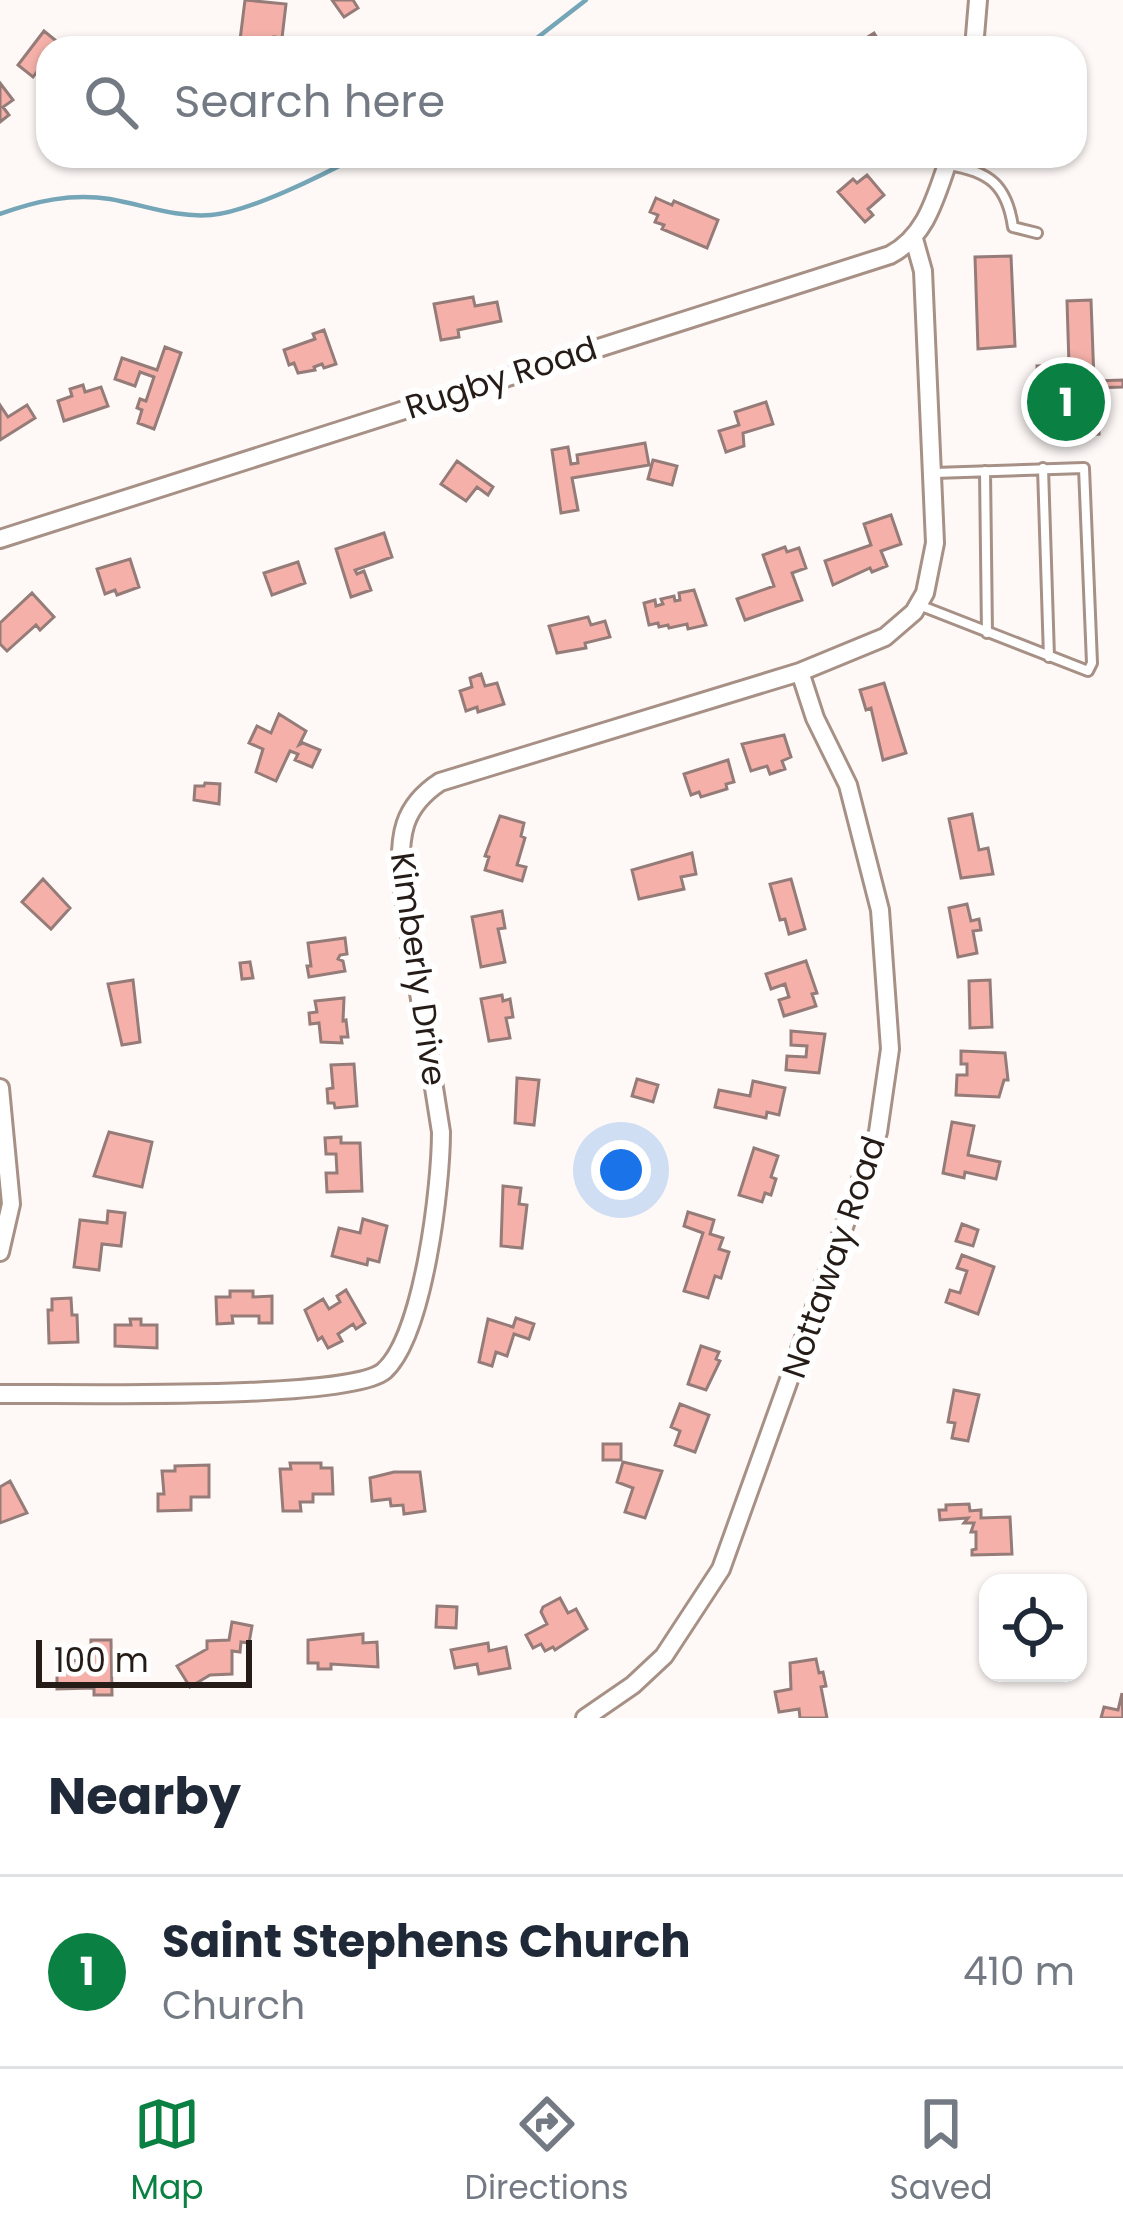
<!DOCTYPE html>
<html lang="en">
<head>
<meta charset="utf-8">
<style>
  :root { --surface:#fff; --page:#f6f6f7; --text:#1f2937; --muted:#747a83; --line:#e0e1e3; --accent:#0b8043 }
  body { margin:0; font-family:Poppins,sans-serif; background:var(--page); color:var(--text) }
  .controls { position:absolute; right:36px; bottom:36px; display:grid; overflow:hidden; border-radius:24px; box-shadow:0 3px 9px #0004 }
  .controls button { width:108px; height:108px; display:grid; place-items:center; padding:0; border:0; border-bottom:3px solid var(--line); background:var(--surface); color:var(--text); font:60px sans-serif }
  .scale { position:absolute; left:36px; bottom:30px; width:216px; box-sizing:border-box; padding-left:12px; border:6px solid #251c18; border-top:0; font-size:33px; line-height:42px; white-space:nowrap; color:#251c18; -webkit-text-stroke:9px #fff; paint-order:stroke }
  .you { position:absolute; left:621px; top:1170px; width:42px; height:42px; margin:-30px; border:9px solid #fff; border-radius:50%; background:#1a73e8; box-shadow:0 0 0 18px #1a73e833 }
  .badge { display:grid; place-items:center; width:78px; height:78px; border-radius:50%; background:var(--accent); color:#fff; font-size:39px; font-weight:700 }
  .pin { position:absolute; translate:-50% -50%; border:6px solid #fff; box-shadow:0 3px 12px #0006 }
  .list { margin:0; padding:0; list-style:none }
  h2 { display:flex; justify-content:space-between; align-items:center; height:156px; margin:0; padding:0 48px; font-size:51px }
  h2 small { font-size:39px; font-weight:400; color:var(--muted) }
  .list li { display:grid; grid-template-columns:78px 1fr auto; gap:36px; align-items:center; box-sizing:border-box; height:192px; padding:0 48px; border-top:3px solid var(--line) }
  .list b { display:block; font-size:45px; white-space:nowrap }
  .list p { margin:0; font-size:39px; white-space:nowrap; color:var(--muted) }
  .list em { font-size:39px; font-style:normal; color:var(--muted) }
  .icon { flex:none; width:66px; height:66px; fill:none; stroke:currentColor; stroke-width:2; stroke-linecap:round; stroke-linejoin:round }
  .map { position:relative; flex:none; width:1123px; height:1718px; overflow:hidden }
  .search { position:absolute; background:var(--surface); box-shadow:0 3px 9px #0004; left:36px; right:36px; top:36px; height:132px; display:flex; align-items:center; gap:30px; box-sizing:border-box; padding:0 42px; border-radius:36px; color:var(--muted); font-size:45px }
  .sheet { height:348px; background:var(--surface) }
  nav { display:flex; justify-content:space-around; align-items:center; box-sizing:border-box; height:168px; border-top:3px solid var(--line); background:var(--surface); font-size:33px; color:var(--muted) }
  nav a { display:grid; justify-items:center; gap:6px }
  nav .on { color:var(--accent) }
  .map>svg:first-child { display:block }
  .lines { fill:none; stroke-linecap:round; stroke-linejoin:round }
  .stream { stroke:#75a6b7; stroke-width:4.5 }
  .building { fill:#f5b1a9; stroke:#957c79; stroke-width:3 }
  .service-casing { stroke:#a79186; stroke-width:14 }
  .minor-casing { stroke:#a79186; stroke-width:22 }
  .service { stroke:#fff; stroke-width:8 }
  .minor { stroke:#fff; stroke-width:16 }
  .labels { text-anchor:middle; stroke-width:12; stroke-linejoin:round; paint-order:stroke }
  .street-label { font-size:33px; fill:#251c18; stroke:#fff }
</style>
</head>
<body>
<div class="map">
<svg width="1123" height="1718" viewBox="0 0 1123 1718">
  <rect width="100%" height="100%" fill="#fef9f7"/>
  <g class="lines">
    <path class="stream" d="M524,48L586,0
      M0,214C36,201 71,193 110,199C144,205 176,218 211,215C249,212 323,175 358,156"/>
  </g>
  <path class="building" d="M245,0L286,4L282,38L274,37L272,48H246L247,41L240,40Z
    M332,0H353L358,8L344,17Z
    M44,31L60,44L48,48V58L33,77L18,65Z
    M874,33L883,48H850Z
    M0,83L13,100L3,107L9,115L0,122Z
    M867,175L884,195L868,209L873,215L865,222L838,192L853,179L857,183Z
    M656,198L672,205L674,201L718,220L707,248L662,229L664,225L655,222L658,215L650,212Z
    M1011,256L1015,346L978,349L975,257Z
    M473,297L475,306L497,302L501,321L458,330L459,337L441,340L434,304Z
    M1091,300L1094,381L1123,380V387L1094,388L1097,391L1099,434L1040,436L1037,366L1069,365L1067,301Z
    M324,330L336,364L324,368L322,364L314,367L315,370L298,373L294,363L289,365L284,350L315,339L313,334Z
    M165,347L181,353L154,429L138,423L142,410L137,408L140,399L146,401L154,377L140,372L135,386L115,379L122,358L157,370Z
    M83,385L85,392L101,387L108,406L64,421L58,401L72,396L70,389Z
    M766,402L773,424L743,433L744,446L726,452L719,431L739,425L735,412Z
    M0,405L8,417L27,405L35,418L0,440Z
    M645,443L649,465L572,478L578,510L561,513L552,450L568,447L571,464L578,463L577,455Z
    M653,460L677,466L672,485L648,479Z
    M457,461L493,487L488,495L477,487L466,501L441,484Z
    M891,515L901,544L881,551L887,566L872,572L870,568L833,585L825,561L871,545L864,524Z
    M384,533L392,557L355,570L357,574L364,571L371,590L351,597L336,549Z
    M785,547L787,552L799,548L806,568L792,573L802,600L745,620L737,599L774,586L763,555Z
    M130,559L139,587L117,595L115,590L105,594L97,569Z
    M298,562L305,583L272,595L264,573Z
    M694,590L706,625L688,629L687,624L669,628L668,625L659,627L658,623L649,625L644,603L655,600L656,606L663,604L661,599L674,596L675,601L680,600L679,593Z
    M32,593L54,617L40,630L36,625L7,651L0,644V623Z
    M588,617L591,625L605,621L610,637L585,643L586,648L557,653L549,626Z
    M481,674L485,686L497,683L504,704L478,712L477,707L466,711L460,691L472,687L470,678Z
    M884,683L906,753L883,760L871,708L866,710L860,690Z
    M279,714L306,731L299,745L303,743L320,750L312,767L295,760L298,754L290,751L276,781L256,772L263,749L249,743L257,726L271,733Z
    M784,735L791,757L782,761L785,769L770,774L767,766L751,771L742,744Z
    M728,760L734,782L726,784L727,789L701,797L699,792L691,795L684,774Z
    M205,783L220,784L219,804L194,800L195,786H204Z
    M972,814L979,850L988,848L993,874L961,878L949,819Z
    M500,816L524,823L521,836L525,838L517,865L526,867L522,881L485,870L489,857L485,856Z
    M692,853L696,874L681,877L684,889L639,899L632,870Z
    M43,879L70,908L51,929L22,902Z
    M791,879L805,929L789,934L785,919L780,920L770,884Z
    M967,904L971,921L979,919L981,930L973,931L977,953L958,957L949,908Z
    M502,911L505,928L498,929L505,962L481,967L472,917Z
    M345,938L347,954L340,955L338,959L343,961L345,971L309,977L307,966H311L308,943Z
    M806,961L817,993L812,994L816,1006L784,1016L779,1000L789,997L785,984L771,989L766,974Z
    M250,962L253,978L242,979L240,963Z
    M133,980L140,1042L122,1045L108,984Z
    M990,980L992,1027L970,1028L969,981Z
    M502,995L503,1001L510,999L513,1017L506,1018L510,1038L489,1041L481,999Z
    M344,998L343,1021L346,1020L348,1037H341L342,1043L321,1042L319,1023L310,1024L309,1013L317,1012L315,1001Z
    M791,1031L825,1034L819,1073L786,1070L787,1056L806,1057L807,1046L791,1045Z
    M961,1051L1005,1053L1008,1080H1004L999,1097L956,1095L957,1075H967V1064H961Z
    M354,1064L357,1106L335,1108L334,1103H328L327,1089L333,1088L331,1065Z
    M517,1078L539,1080L534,1125L515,1123Z
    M637,1079L658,1085L653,1102L632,1096Z
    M753,1081L785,1088L779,1115L767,1112L766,1118L715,1107L719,1090L750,1096Z
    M952,1122L974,1126L968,1155L1000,1162L996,1179L965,1172L964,1178L943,1173Z
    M109,1132L152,1142L142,1187L94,1176Z
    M341,1137V1143H360L362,1191L327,1192L326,1173H337L336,1154H326L325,1138Z
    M754,1148L778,1156L771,1177L776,1179L771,1195L765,1193L762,1202L739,1195Z
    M503,1186L521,1188L519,1204L527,1205L522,1248L501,1246Z
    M108,1211L125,1213L121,1246L102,1244L99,1270L74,1267L80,1220L107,1223Z
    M688,1212L714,1220L710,1234L723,1238L719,1249L729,1252L721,1278L715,1276L708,1298L684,1291L703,1233L684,1226Z
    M363,1219L387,1226L379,1262L368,1259L367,1265L332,1256L339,1228L360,1233Z
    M962,1224L978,1230L973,1246L956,1241Z
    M962,1255L994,1267L978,1314L946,1302L950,1290L960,1293L967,1271L957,1268Z
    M346,1290L365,1323L356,1329L353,1324L338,1334L342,1341L328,1348L322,1337L318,1340L305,1310L323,1299L329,1309L340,1302L337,1296Z
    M230,1291H253V1297L272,1296V1323H259V1316H232L233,1323L217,1324L216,1297H230Z
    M71,1298L72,1315H77L78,1342L49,1343L48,1310H52V1299Z
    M516,1318L534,1324L529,1339L514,1334L507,1356L496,1352L492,1366L479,1362L488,1319L513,1327Z
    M130,1319H141V1325H157V1348L115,1346V1325H131Z
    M701,1346L719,1352L716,1359L720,1361L706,1390L688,1384Z
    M954,1390L979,1395L968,1441L952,1438L955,1423L948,1422Z
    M680,1404L709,1415L695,1452L675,1445L680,1431L671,1427Z
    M603,1444H621V1460H603Z
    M623,1462L662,1471L645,1518L625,1512L633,1488L617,1482Z
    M290,1463H321V1468H332L333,1494H313V1502H300L301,1511H283L280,1469H291Z
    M209,1465V1497H191V1510L158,1511V1494H164L162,1471H175V1466Z
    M394,1472H420L425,1511L404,1514L403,1505L391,1506L390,1499L372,1501L370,1478Z
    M10,1481L27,1513L0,1523V1487Z
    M969,1504L970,1511L981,1510V1518L1010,1517L1012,1554L972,1555V1550L976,1549V1532H971L974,1523H964L968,1518L940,1520L939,1510H946V1505Z
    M560,1598L568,1613L576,1609L587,1629L555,1650L553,1647L545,1651L541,1644L533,1648L526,1635L547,1624L541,1612L543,1607Z
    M437,1606L457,1607L456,1628L436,1627Z
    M232,1622L252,1626L249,1643L241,1642L240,1652L232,1651V1674L210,1675L190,1687L177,1666L207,1649V1641L229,1640Z
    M363,1634V1643L377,1642L378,1667L331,1664V1669H318V1663H308V1640Z
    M91,1640H111L112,1695H94V1688L57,1689V1661L91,1660Z
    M488,1643L489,1651L506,1647L510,1668L479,1674L477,1664L455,1668L451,1650Z
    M816,1659L819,1673L823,1672L826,1686L821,1687L827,1718H800L799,1709L779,1712L775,1692L791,1689L790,1663Z
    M1122,1693L1123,1718H1101L1104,1707L1118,1710Z"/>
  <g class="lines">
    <defs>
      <path id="service" d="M948,165C989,171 1007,185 1013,227L1037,233
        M1043,468L1049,657
        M985,471L987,633
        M919,605L1088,671L1092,663L1084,468L934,473"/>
      <path id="minor" d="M974,48L978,0
        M0,539L890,255C928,235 936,194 950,156
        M0,1088L11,1204L0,1252
        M0,1394C63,1393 349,1401 384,1371C424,1335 441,1185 441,1132L401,879C399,836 402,807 440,782L800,672L885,637L914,612L925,593L935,543L923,271L914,239
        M585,1718L633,1685L664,1656L721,1569L878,1132L890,1049L880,910L848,785L815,718L800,672"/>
    </defs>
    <use href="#service" class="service-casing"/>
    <use href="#minor" class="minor-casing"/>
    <use href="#service" class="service"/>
    <use href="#minor" class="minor"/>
  </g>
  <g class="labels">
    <g class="street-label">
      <text transform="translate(501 377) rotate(-18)" y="12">Rugby Road</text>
      <text transform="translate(419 969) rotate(82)" y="12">Kimberly Drive</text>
      <text transform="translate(833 1257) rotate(-71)" y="12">Nottaway Road</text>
    </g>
  </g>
</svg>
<div class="controls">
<button><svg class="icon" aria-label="locate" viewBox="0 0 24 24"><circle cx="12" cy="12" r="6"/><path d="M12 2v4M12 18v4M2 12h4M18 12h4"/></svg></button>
</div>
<div class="scale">100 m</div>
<div class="you"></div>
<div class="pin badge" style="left:1066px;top:402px">1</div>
<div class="search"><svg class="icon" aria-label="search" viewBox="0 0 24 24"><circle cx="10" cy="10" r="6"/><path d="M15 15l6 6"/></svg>Search here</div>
</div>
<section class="sheet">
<h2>Nearby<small></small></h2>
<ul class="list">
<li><span class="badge">1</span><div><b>Saint Stephens Church</b><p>Church</p></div><em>410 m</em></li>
</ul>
</section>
<nav>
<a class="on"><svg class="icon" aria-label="map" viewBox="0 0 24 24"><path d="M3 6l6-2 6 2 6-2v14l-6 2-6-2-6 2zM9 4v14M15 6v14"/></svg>Map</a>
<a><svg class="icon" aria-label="directions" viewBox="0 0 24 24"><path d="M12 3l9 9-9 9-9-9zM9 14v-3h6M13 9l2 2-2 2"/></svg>Directions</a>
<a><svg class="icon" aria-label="saved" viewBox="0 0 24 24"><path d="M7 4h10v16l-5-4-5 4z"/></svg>Saved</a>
</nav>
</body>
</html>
